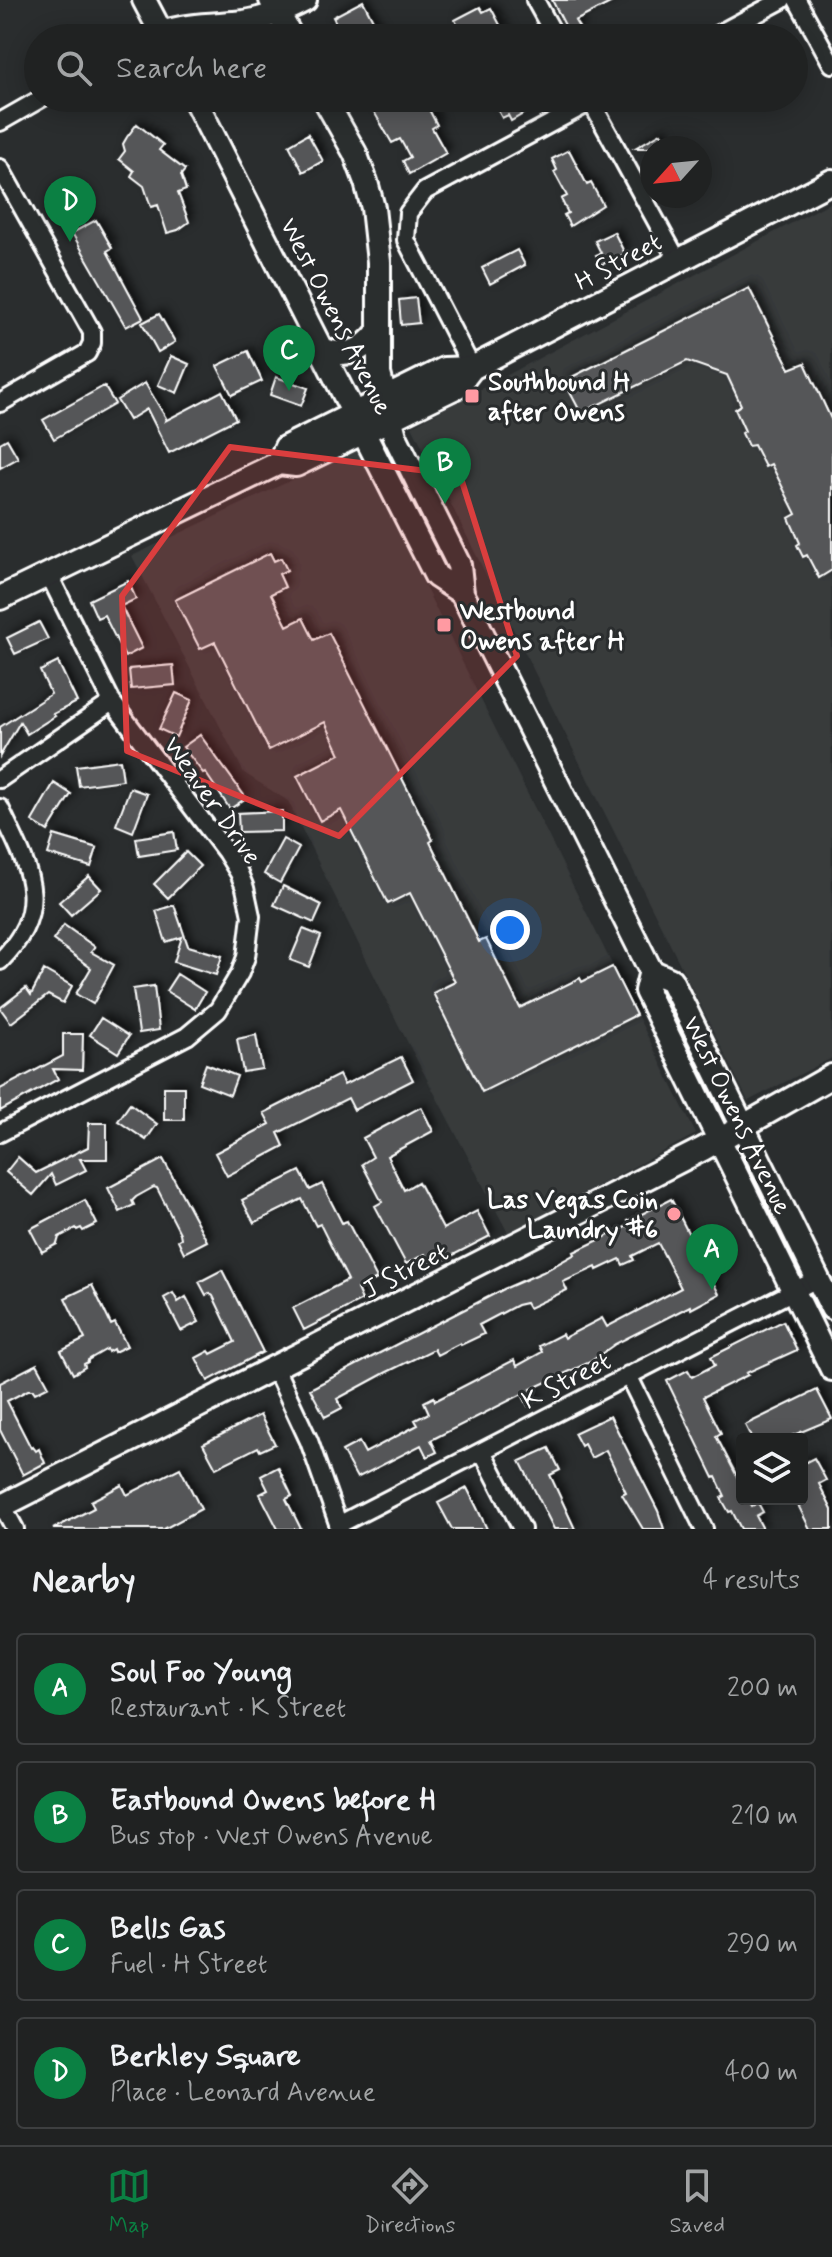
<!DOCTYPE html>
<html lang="en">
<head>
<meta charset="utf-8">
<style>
  :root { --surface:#202222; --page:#2d2f2f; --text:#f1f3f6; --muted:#a2a4a5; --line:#3d3f40; --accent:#0b8043 }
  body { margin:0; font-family:Mynerve,sans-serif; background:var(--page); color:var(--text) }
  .controls { position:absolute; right:24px; bottom:24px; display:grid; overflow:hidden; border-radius:8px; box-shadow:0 4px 20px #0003 }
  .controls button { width:72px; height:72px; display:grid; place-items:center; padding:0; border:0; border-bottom:2px solid var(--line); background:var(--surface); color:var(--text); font:40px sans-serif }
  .compass { position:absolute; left:640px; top:136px; width:72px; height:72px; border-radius:50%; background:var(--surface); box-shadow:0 4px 20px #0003; rotate:243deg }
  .you { position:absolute; left:510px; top:930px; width:28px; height:28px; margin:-20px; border:6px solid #fff; border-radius:50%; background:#1a73e8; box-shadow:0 0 0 12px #1a73e833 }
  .badge { display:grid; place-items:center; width:52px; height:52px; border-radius:50%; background:var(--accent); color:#fff; font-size:26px; font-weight:700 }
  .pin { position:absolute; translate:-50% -66px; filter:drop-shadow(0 2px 4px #0008) }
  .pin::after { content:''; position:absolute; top:42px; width:28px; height:24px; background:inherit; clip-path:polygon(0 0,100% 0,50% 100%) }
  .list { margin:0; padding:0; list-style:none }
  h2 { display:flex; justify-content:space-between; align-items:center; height:104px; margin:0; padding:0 32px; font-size:34px }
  h2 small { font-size:26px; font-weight:400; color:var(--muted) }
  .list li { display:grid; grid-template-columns:52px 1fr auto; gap:24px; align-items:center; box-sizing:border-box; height:112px; margin:0 16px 16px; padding:0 16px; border:2px solid var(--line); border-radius:8px }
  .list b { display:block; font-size:30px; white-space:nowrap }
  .list p { margin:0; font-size:26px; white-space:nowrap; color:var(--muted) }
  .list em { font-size:26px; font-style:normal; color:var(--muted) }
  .icon { flex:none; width:44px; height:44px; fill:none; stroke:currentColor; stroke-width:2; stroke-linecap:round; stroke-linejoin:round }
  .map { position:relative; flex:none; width:832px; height:1529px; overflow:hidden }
  .search { position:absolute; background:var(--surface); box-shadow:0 4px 20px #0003; left:24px; right:24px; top:24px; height:88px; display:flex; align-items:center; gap:20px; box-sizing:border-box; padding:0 28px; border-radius:44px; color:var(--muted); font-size:30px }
  .sheet { height:616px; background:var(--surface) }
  nav { display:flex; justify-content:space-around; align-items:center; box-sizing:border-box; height:112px; border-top:2px solid var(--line); background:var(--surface); font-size:22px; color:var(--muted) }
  nav a { display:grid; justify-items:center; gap:4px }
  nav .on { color:var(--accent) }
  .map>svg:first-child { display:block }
  .built { fill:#373a3b }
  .building { fill:#555758; stroke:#fff; stroke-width:2; filter:url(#shadow) }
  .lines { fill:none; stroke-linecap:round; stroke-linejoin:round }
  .street-casing { stroke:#fff; stroke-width:22 }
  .secondary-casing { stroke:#fff; stroke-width:28 }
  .street { stroke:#2a2d2e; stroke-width:16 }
  .secondary { stroke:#2a2d2e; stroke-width:22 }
  .marked { fill:#da3e3e; fill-opacity:0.2; stroke:#da3e3e; stroke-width:6; stroke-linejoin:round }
  .poi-dot { fill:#ff9aa2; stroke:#2a2d2e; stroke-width:3 }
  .labels { text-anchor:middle; stroke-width:6; stroke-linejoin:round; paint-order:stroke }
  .street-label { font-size:26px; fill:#fff; stroke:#2a2d2e }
  .poi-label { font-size:26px; font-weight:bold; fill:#fff; stroke:#2a2d2e; text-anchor:start }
</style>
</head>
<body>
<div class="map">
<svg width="832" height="1529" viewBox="0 0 832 1529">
  <defs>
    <filter id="shadow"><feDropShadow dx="4.5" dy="-4.5" stdDeviation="4" flood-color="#0009"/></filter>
  </defs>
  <rect width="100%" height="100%" fill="#2a2d2e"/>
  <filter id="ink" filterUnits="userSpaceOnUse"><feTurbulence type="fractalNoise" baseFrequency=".0125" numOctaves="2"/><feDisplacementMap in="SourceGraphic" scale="16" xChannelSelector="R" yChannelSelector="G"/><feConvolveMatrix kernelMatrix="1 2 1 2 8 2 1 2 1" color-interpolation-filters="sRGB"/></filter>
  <g filter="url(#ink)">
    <path class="built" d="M831,202L832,1058L748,1101L412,426Z
      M357,449L696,1134L508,1233L398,1024L288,801L244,773L132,556Z"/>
    <path class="building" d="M552,0H616L575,21L580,29L570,35Z
      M363,1L382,38H335L329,27L336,23L333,17Z
      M480,7L483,12L491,8L507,38H458L454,30L459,28L455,20Z
      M366,98H423L437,125L432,128L446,153L409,174L403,161L410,157L400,139L392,143Z
      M512,98H530L535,107L511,121L508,115L502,118L496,107Z
      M137,124L163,145L159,150L185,170L181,175L186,190L178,193L189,222L178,230L167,233L158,205L151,207L144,186L131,176L134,171L119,159L125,151L123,144L127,137Z
      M661,133L670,148H635Z
      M308,134L323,161L303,172L289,145Z
      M569,150L587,185L591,183L603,205L570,226L564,215L568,213L561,199L567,196L554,172L557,170L552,159Z
      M96,220L112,248L107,251L143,318L126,327L72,233Z
      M614,232L625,254L601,265L596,255L601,253L595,241Z
      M517,250L525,265L490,284L482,268Z
      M749,288L790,369L805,363L832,421V570L819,578L807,555L803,557L797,545L800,543L789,518L796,514L771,464L765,467L754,445L748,446L742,433L745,431L735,409L741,405L727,375L687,361L581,413L564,381Z
      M416,298L419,323L401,325L399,300Z
      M159,314L175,342L158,352L142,323Z
      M248,351L262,381L232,395L217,366Z
      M171,356L189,364L177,393L158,385Z
      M276,377L308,388L301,406L270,395Z
      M145,383L166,418L165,421L222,391L236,419L169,453L147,409L129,420L117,400Z
      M104,386L115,404L54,439L43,420Z
      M7,439L18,458L0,468V443Z
      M270,553L274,561L281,558L287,570L279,574L285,587L271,594L287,626L303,618L314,640L329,633L433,840L430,842L479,942L486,939L520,1008L580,978L582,982L612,967L636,1015L482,1092L433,993L455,982L410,893L388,904L341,810L320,821L297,776L340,754L325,722L269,750L215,642L200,649L175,600Z
      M128,581L136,599L121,606L142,648L125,657L104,615L97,618L89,600Z
      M39,622L48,639L15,654L7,638Z
      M58,662L77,702L53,714L55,716L27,734L20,722L0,756V727L51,694L40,671Z
      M173,665L175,685L131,689L129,669Z
      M176,693L192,700L176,737L159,729Z
      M200,735L246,798L230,809L205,772L203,773L183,747Z
      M120,760L123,780L79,786L76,766Z
      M54,783L71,794L48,831L32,821Z
      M130,788L147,794L133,832L116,825Z
      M282,811V831L239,832L238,813Z
      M174,832L177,850L139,856L136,838Z
      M54,835L97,848L91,867L48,854Z
      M283,839L299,848L280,883L264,874Z
      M186,852L200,866L168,898L154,884Z
      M89,876L101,889L71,915L59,902Z
      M283,886L322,905L314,923L274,905Z
      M174,905L188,946L222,956L216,975L174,962L182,937L166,942L156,911Z
      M64,925L95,947L91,952L114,965L93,1004L76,994L91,968L53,940Z
      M303,929L321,936L309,967L290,960Z
      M44,970L72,986L63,1003L48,995L11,1023L0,1008L26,988L31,995Z
      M177,974L205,992L195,1009L166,991Z
      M154,986L159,1030L139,1033L133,989Z
      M101,1018L129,1036L118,1053L90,1035Z
      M63,1034H83L82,1070L53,1069L58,1079L0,1111V1089L63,1056Z
      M256,1035L262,1069L243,1072L237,1039Z
      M401,1057L413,1080L354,1110L348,1098L278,1133L284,1146L227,1176L215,1153L270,1124L264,1113L339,1075L344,1085Z
      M206,1064L237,1076L230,1095L199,1083Z
      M164,1087H184V1120H164Z
      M130,1104L157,1124L146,1140L118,1121Z
      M421,1107L433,1131L387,1156L404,1190L418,1182L443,1229L477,1211L490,1236L432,1266L425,1254L406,1264L375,1206L382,1202L362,1164L373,1157L363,1138Z
      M89,1123H107V1159H80L86,1170L56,1185L51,1174L33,1195L6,1172L18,1157L36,1173L88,1147Z
      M163,1159L207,1241L184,1253L178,1240L181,1238L180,1233L157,1188L154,1187L136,1197L132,1201L134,1205L120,1212L108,1188Z
      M300,1171L310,1190L322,1184L342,1223L347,1221L377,1279L357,1289L362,1300L304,1330L293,1308L348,1280L320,1224L316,1226L302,1199L254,1223L242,1200Z
      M671,1199L719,1294L691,1309L690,1306L615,1344L590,1362L531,1389L537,1401L528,1406L522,1394L431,1440L437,1452L427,1457L421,1445L357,1478L342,1451L359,1442L365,1453L418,1425L415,1420L429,1413L424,1402L434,1397L435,1401L514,1360L517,1366L542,1352L539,1346L562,1334L564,1338L602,1318L607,1327L681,1288L658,1243L632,1256L634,1260L623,1265L620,1259L597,1270L596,1267L563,1282L567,1290L529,1308L526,1303L517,1305L479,1325L484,1334L461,1345L460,1343L437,1355L434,1349L385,1373L337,1399L342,1408L325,1417L310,1389L504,1289L543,1272L575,1254L574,1252L630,1225L628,1221Z
      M85,1200L97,1224L83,1231L81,1228L77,1230L76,1228L59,1237L57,1244L42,1252L30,1229Z
      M222,1270L263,1352L208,1381L196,1358L209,1351L211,1354L235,1342L213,1296L209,1293L206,1295L199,1282Z
      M92,1285L111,1325L115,1323L127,1346L114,1352L113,1349L108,1352L107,1349L88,1360V1362L84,1364L85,1367L73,1374L61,1351L85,1339L65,1298Z
      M173,1293L178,1302L186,1297L199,1322L181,1331L164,1298Z
      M783,1321L797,1350L746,1373L748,1375L703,1397L721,1433L716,1436L742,1486V1499H748L752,1506L758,1503L763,1512L756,1516L763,1529H741L732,1511L729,1512L721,1498L725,1496L716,1477L714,1478L667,1381L688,1370L692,1377L715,1365L711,1357Z
      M37,1364L49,1386L35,1393L33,1390H28L7,1401L31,1448L33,1447L36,1451L39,1449L45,1463L23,1475L0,1430V1383Z
      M817,1390L832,1419L784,1439H752L745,1425Z
      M260,1415L275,1444L260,1451L258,1447L216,1468L203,1444Z
      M610,1416L658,1511L664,1529H643L622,1494L626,1492L606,1450L591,1458L584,1444L581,1446L574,1433Z
      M549,1448L560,1470L550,1475L575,1529H554L520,1461Z
      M814,1458L826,1480L819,1484L832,1510V1529H810L795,1499H802V1464Z
      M278,1467L292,1496L286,1499L301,1529H278L260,1494L268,1490L261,1476Z
      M180,1468L201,1509L164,1529H53L94,1508L91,1501L122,1485L127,1495Z
      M467,1488L476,1506L487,1529H452L438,1503Z"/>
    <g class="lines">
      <defs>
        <path id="street" d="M535,0L556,38
          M797,0L832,64
          M711,38L782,0
          M589,98L678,261
          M0,122L42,98
          M0,168L92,332V343L87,353L0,403
          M472,368L406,240L408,213L425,191L598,98
          M0,779L112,702
          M0,808C27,866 55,907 0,961
          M0,1133L187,1036L218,1010L240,973L246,957L251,916L245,888L239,873L226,852L112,702L49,575
          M275,1368L309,1441L340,1529
          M628,1375L704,1529
          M482,1451L522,1529
          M2,1505L15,1529
          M338,1525L817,1279"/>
        <path id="secondary" d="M144,0L164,38
          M271,0L292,38
          M161,33C188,24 216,25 244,22C266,19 286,10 305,0
          M194,98L436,576L462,593
          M324,98L355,153L366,182L373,208L379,262V374L395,436L459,565L462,593L651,971L671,980L832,1308
          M323,350C348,357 362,352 378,332
          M279,463L286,447L444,369L472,368
          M0,598L279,463L296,465L458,386L472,368L832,181
          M651,971L646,991L832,1369
          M0,1507L703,1149L832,1076"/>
      </defs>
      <use href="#street" class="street-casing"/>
      <use href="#secondary" class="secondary-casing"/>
      <use href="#street" class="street"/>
      <use href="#secondary" class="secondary"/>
    </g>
  </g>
  <path class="marked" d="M230,447L460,475L517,656L339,836L127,751L122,596Z"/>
  <g class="poi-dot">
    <rect x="464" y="388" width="16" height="16" rx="4"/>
    <rect x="436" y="617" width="16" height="16" rx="4"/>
    <circle cx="674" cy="1214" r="8"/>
  </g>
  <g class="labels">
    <g class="street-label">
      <text transform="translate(618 261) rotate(-28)" y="9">H Street</text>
      <text transform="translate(337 316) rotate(63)" y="9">West Owens Avenue</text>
      <text transform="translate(213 800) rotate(55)" y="9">Weaver Drive</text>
      <text transform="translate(738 1115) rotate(64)" y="9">West Owens Avenue</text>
      <text transform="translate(405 1270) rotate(-27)" y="9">J Street</text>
      <text transform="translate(566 1380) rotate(-27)" y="9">K Street</text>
    </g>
    <g class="poi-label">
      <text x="488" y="390">Southbound H<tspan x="488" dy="30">after Owens</tspan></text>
      <text x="460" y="619">Westbound<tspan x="460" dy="30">Owens after H</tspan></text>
      <text x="658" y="1208" text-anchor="end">Las Vegas Coin<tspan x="658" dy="30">Laundry #6</tspan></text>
    </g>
  </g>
</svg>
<div class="controls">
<button><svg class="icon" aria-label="layers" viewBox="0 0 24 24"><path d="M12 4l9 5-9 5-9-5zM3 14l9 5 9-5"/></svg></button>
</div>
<svg class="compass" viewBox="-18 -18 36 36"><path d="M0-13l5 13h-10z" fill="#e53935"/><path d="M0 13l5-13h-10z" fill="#a2a4a5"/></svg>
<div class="you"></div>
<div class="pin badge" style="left:712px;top:1290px">A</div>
<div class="pin badge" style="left:445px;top:504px">B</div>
<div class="pin badge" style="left:289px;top:391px">C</div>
<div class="pin badge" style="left:70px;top:242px">D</div>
<div class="search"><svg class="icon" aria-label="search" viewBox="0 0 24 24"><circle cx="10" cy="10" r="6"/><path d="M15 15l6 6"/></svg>Search here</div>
</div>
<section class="sheet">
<h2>Nearby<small>4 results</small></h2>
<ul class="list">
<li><span class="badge">A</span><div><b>Soul Foo Young</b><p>Restaurant · K Street</p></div><em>200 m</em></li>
<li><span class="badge">B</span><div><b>Eastbound Owens before H</b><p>Bus stop · West Owens Avenue</p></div><em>210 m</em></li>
<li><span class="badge">C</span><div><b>Bells Gas</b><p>Fuel · H Street</p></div><em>290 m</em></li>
<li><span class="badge">D</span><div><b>Berkley Square</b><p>Place · Leonard Avenue</p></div><em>400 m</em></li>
</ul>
</section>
<nav>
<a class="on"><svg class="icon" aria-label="map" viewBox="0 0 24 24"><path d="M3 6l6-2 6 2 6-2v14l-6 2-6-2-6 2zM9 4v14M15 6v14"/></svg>Map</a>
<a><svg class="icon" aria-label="directions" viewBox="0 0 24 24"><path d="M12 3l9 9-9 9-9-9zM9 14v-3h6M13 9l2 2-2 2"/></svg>Directions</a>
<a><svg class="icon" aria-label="saved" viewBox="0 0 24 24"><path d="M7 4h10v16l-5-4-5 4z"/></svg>Saved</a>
</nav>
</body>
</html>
